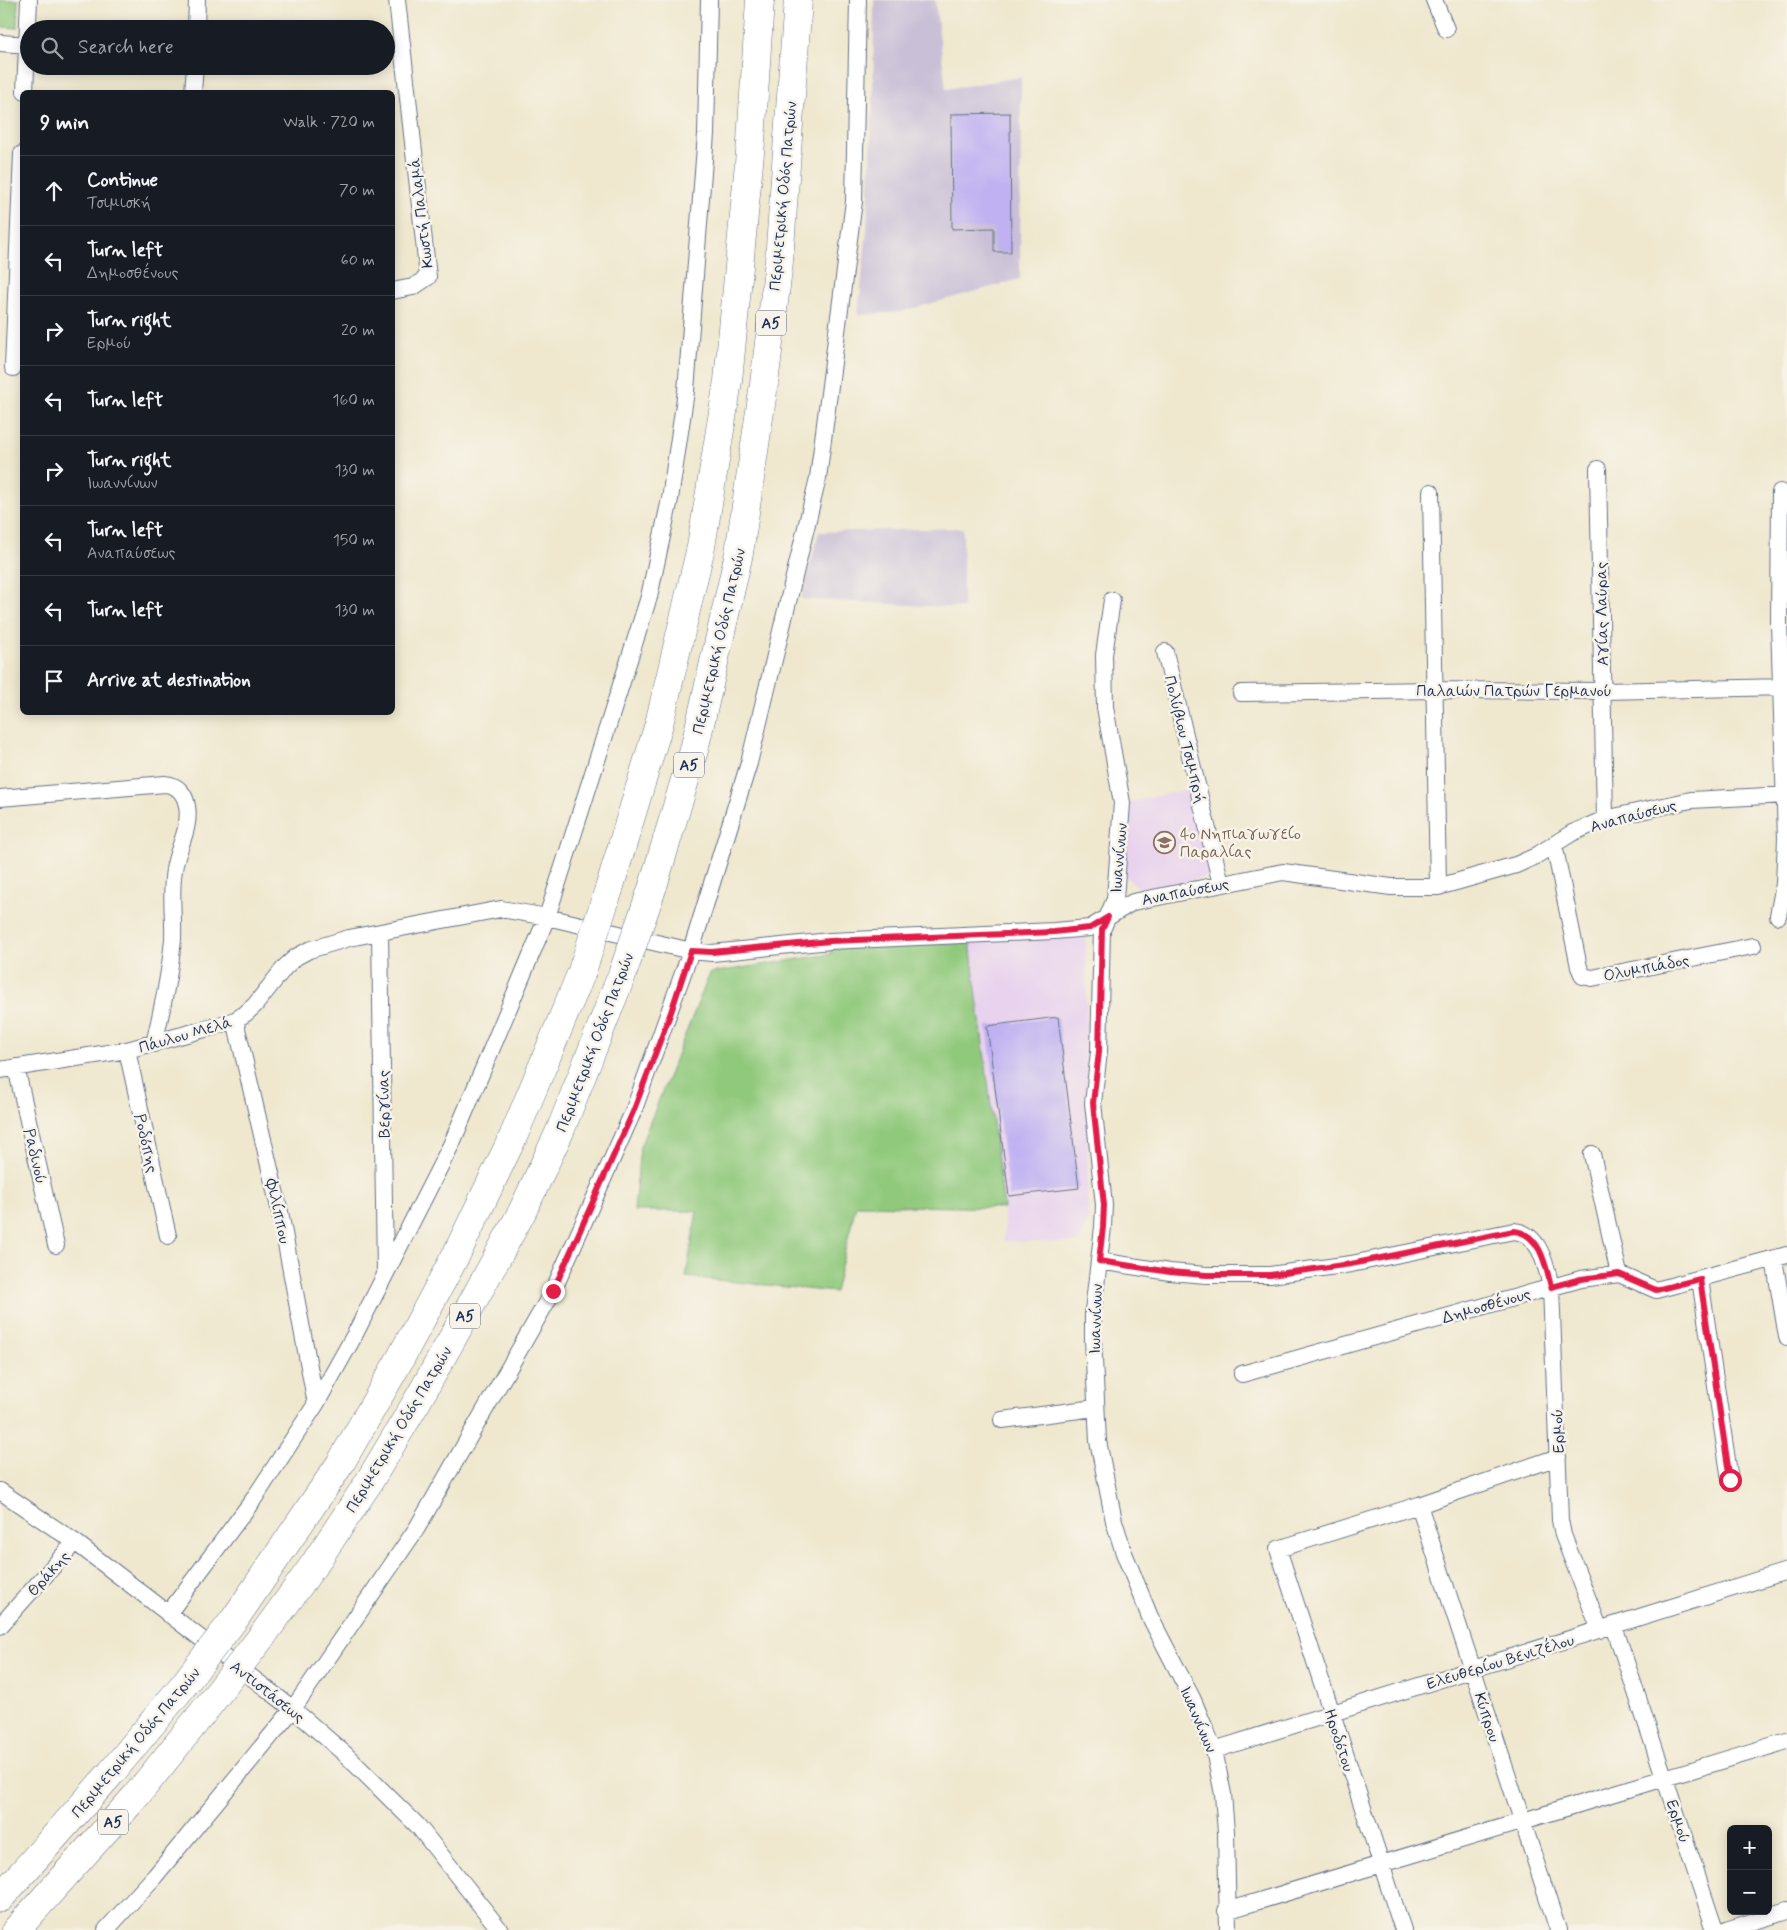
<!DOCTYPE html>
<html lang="en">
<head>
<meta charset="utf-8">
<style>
  :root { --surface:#171b24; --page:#242831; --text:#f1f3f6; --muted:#9ea1a6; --line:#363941 }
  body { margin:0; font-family:Mynerve,sans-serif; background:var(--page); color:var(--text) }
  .controls { position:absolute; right:15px; bottom:15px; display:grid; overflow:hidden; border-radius:8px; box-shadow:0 2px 12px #0003 }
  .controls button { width:45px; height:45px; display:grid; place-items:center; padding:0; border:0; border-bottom:1px solid var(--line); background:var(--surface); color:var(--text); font:25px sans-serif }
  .stop { position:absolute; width:15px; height:15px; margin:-11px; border:4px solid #e11d48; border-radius:50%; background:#fff }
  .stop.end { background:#e11d48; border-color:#fff; box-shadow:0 1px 5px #0008 }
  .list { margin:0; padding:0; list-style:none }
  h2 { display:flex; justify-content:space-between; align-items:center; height:65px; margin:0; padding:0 20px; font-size:21px }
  h2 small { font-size:16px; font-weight:400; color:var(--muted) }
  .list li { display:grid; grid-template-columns:32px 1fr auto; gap:15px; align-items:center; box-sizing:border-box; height:70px; padding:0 20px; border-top:1px solid var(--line) }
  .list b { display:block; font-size:19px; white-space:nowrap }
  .list p { margin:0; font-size:16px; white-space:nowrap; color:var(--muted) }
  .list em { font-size:16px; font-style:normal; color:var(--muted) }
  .icon { flex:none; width:28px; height:28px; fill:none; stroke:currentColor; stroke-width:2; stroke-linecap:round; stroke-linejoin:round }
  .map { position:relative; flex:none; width:1787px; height:1930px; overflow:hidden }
  .search { position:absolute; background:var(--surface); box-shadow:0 2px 12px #0003; left:20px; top:20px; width:375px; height:55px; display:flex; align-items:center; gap:12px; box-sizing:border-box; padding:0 18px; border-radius:28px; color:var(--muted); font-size:19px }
  .panel { position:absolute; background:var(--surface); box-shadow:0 2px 12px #0003; left:20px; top:90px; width:375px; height:625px; border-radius:8px }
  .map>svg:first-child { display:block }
  .built { fill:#e8d2ee }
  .industrial { fill:#c9bfd7 }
  .green { fill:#90c97c; stroke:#567c6d }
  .building { fill:#bfb1f2 }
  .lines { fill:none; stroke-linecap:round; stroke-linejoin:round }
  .minor-casing { stroke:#657086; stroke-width:18 }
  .motorway-casing { stroke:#657086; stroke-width:29 }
  .minor { stroke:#fff; stroke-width:16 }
  .motorway { stroke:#fff; stroke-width:28 }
  .motorway-bridge-casing { stroke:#657086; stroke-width:29; stroke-linecap:butt }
  .motorway-bridge { stroke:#fff; stroke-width:28 }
  .route { stroke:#e11d48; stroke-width:6 }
  .labels { text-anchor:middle; stroke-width:5; stroke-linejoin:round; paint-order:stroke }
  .shield { fill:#f7f3e8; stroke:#5d6a87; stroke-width:1 }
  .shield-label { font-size:15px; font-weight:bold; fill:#1b2f5e }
  .street-label { font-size:16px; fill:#1b2f5e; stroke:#f7f3e8 }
  .education-label { font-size:16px; fill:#785e54; stroke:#f7f3e8; text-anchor:start }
</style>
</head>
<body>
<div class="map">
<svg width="1787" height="1930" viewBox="0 0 1787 1930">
  <rect width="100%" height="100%" fill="#f7f3e8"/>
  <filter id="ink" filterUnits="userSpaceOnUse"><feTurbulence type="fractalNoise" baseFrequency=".02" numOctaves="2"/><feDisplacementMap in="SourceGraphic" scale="10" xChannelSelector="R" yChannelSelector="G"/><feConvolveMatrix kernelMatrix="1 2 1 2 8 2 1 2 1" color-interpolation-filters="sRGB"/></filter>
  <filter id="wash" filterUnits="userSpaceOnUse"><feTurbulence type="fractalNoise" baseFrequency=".0096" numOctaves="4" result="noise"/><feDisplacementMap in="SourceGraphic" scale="20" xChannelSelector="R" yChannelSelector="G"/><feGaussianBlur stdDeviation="1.12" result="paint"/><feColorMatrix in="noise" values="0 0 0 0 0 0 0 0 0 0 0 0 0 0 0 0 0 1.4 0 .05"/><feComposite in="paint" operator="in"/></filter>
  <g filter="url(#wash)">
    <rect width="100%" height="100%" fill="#efe8cf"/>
    <path class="built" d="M1191,788L1210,876L1142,890L1124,875L1127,803Z
      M1086,938L1088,1219L1078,1243L1004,1241V1208L970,940Z"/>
    <path class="industrial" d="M874,0H935L946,89L1021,77L1020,279L900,312L858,315L867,230L873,107Z
      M963,528V608L801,599L819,532Z"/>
    <path class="green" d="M0,0H18L17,28L0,27Z
      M970,942L1004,1208L856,1205L835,1292L686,1277L697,1211H634L640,1147L710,973L831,954V948Z"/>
    <g id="blocks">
      <path class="building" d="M1010,113L1011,252H994V228L952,229L951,114Z
        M1058,1017L1079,1188L1009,1196L987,1026Z"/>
    </g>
  </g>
  <g filter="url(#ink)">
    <use href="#blocks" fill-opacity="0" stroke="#657086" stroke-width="1"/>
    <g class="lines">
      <defs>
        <path id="minor" d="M1434,0L1446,29
          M196,29L197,0
          M0,43L29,45
          M25,92L29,0
          M193,92L195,66
          M392,291L413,287L428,277L397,0
          M13,368L22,154
          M1598,469L1605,819
          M1431,492L1438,887
          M1112,600L1104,655L1105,707L1122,803L1115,899L1102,930L1099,1052L1093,1103L1104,1205L1103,1227L1093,1311V1339L1098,1441L1114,1521L1124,1553L1150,1617L1193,1700L1214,1750L1223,1794L1226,1832L1228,1930
          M1165,652L1221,884
          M1241,693L1434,690L1603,691L1787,687
          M0,798L165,784C178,785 185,794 187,806C191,829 177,848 174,870C170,892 174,916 173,939C170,974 162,1009 154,1044
          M1554,844L1579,967L1583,976L1592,978L1753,946
          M1778,916L1784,884L1786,838L1779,623L1780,492
          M380,932L385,1272
          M235,1020L280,1212L316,1404
          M127,1050L168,1236
          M16,1067L56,1245
          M0,1070L127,1050L216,1026L235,1020L245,1014L255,1005L285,967L296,957L309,950L349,938L501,909L547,917L691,951L712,953L830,941L1054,931L1090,928L1133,902L1283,872L1391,887H1438L1516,865L1534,857L1572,833L1605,819L1691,800L1787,795
          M1592,1154L1619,1274
          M1774,1259L1787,1337
          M1099,1261L1170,1272L1206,1275H1270L1351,1264L1514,1231C1540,1233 1546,1266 1551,1287L1560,1520L1563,1535L1600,1630
          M1700,1279L1730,1480
          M1242,1374L1581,1279L1619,1274L1656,1290L1787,1255
          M1002,1420L1095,1408
          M0,1491L75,1542L293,1709L345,1754L418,1826L500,1930
          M1419,1505L1558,1930
          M168,1614L253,1500L316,1404L354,1336L452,1143L547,917L649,597L670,499L686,391L706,134L709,0
          M0,1626L75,1542
          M1614,1626L1715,1930
          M1214,1750L1787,1571
          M1226,1911L1787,1741
          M106,1930L155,1876L293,1709L417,1528L553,1291L633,1112L691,951L749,763L818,478L854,201L858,0
          M1403,1930L1278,1549L1419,1505L1558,1457
          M1726,1930L1787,1911"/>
        <path id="motorway" d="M653,886L694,750L739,553L764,384L779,261L798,0
          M609,889L659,724L701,547L728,381L751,142L760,0
          M236,1617L340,1464L399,1361L457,1253L513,1137L581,974
          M263,1635L313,1566L367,1485L419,1398L471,1305L522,1212L560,1131L623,972
          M0,1898L111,1773L182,1687
          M16,1930L136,1796L205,1710"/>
      </defs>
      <use href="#minor" class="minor-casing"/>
      <use href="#motorway" class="motorway-casing"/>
      <use href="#minor" class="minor"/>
      <use href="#motorway" class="motorway"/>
      <defs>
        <path id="motorway-bridge" d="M623,972L653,886
          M581,974L609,889
          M182,1687L236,1617
          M205,1710L263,1635"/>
      </defs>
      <use href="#motorway-bridge" class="motorway-bridge-casing"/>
      <use href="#motorway-bridge" class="motorway-bridge"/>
    </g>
  </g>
  <g class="lines" filter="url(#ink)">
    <path class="route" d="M553,1291L633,1112L671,1012L691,951L712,952L830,941L1054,932L1090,928L1108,917L1102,930L1099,1052L1093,1103L1104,1205L1103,1227L1099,1261L1170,1272L1206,1275H1270L1351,1264L1514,1231C1540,1233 1546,1266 1551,1287L1581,1279L1619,1274L1656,1290L1700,1279L1730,1480"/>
  </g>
  <defs>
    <symbol id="school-ring" viewBox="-11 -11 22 22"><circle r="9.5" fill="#f7f3e8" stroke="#8d6e63" stroke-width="1.5"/><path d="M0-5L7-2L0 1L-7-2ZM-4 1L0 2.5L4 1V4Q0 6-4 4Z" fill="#8d6e63"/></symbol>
  </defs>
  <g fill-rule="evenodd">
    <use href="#school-ring" x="1152" y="830" width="25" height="25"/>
  </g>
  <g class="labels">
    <g class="shield">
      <rect x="756" y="310.5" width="30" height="25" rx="4"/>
      <rect x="674" y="752.5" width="30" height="25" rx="4"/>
      <rect x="450" y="1303.5" width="30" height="25" rx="4"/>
      <rect x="98" y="1809.5" width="30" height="25" rx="4"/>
    </g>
    <g class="shield-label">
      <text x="771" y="328">Α5</text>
      <text x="689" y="770">Α5</text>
      <text x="465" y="1321">Α5</text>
      <text x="113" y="1827">Α5</text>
    </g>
    <g class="street-label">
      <text transform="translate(782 196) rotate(-85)" y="6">Περιμετρική Οδός Πατρών</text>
      <text transform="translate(420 213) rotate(-97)" y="6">Κωστή Παλαμά</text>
      <text transform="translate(1601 614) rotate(-91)" y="6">Αγίας Λαύρας</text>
      <text transform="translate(718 641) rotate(-77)" y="6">Περιμετρική Οδός Πατρών</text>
      <text x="1514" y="696">Παλαιών Πατρών Γερμανού</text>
      <text transform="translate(1186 739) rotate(76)" y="6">Πολύβιου Τσιμπρή</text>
      <text transform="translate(1633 815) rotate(-15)" y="6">Αναπαύσεως</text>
      <text transform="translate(1118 858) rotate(-85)" y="6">Ιωαννίνων</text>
      <text transform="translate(1185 891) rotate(-11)" y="6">Αναπαύσεως</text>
      <text transform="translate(1646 967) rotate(-11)" y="6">Ολυμπιάδος</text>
      <text transform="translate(185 1034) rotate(-16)" y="6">Πάυλου Μελά</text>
      <text transform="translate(594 1042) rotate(-69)" y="6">Περιμετρική Οδός Πατρών</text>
      <text transform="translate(383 1104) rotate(-91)" y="6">Βεργίνας</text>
      <text transform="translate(147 1143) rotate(77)" y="6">Ροδόπης</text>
      <text transform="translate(36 1156) rotate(77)" y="6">Ραδινού</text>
      <text transform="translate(279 1211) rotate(78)" y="6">Φιλίππου</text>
      <text transform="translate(1486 1305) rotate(-16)" y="6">Δημοσθένους</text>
      <text transform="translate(1095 1319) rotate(-88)" y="6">Ιωαννίνων</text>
      <text transform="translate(398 1429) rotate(-59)" y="6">Περιμετρική Οδός Πατρών</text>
      <text transform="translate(1557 1431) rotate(-92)" y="6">Ερμού</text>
      <text transform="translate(48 1573) rotate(-48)" y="6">Θράκης</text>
      <text transform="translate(1500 1661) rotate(-17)" y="6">Ελευθερίου Βενιζέλου</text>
      <text transform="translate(268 1691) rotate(38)" y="6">Αντιστάσεως</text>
      <text transform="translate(1488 1717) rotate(72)" y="6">Κύπρου</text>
      <text transform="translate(1199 1719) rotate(67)" y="6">Ιωαννίνων</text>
      <text transform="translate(1340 1740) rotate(72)" y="6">Ηροδότου</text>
      <text transform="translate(135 1742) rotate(-50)" y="6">Περιμετρική Οδός Πατρών</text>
      <text transform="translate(1679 1821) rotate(72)" y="6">Ερμού</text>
    </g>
    <g class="education-label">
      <text x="1180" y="839">4o Νηπιαγωγείο<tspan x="1180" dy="18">Παραλίας</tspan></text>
    </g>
  </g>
</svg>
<div class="controls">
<button>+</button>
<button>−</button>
</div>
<div class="stop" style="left:1730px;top:1480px"></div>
<div class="stop end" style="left:553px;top:1291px"></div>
<div class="search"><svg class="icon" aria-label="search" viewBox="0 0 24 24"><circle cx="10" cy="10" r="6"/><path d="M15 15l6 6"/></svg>Search here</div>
<section class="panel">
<h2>9 min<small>Walk · 720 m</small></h2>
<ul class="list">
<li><svg class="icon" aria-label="ahead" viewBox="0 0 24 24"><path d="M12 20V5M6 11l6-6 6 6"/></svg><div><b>Continue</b><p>Τσιμισκή</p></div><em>70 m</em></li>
<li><svg class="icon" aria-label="left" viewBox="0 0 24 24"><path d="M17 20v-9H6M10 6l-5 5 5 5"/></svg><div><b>Turn left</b><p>Δημοσθένους</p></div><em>60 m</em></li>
<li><svg class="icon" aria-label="right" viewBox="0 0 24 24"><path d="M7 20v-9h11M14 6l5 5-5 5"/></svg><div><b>Turn right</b><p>Ερμού</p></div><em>20 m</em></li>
<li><svg class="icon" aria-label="left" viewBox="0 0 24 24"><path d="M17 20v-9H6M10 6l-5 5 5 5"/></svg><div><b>Turn left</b></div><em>160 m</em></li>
<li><svg class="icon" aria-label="right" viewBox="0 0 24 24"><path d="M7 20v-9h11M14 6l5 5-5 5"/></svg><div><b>Turn right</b><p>Ιωαννίνων</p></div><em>130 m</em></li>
<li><svg class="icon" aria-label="left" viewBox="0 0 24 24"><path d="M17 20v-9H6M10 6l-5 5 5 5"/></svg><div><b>Turn left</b><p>Αναπαύσεως</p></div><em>150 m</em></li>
<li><svg class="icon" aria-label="left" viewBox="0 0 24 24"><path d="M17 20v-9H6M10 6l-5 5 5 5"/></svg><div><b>Turn left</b></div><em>130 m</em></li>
<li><svg class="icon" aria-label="arrive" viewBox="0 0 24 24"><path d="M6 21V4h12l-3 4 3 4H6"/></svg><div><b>Arrive at destination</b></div></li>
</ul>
</section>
</div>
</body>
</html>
